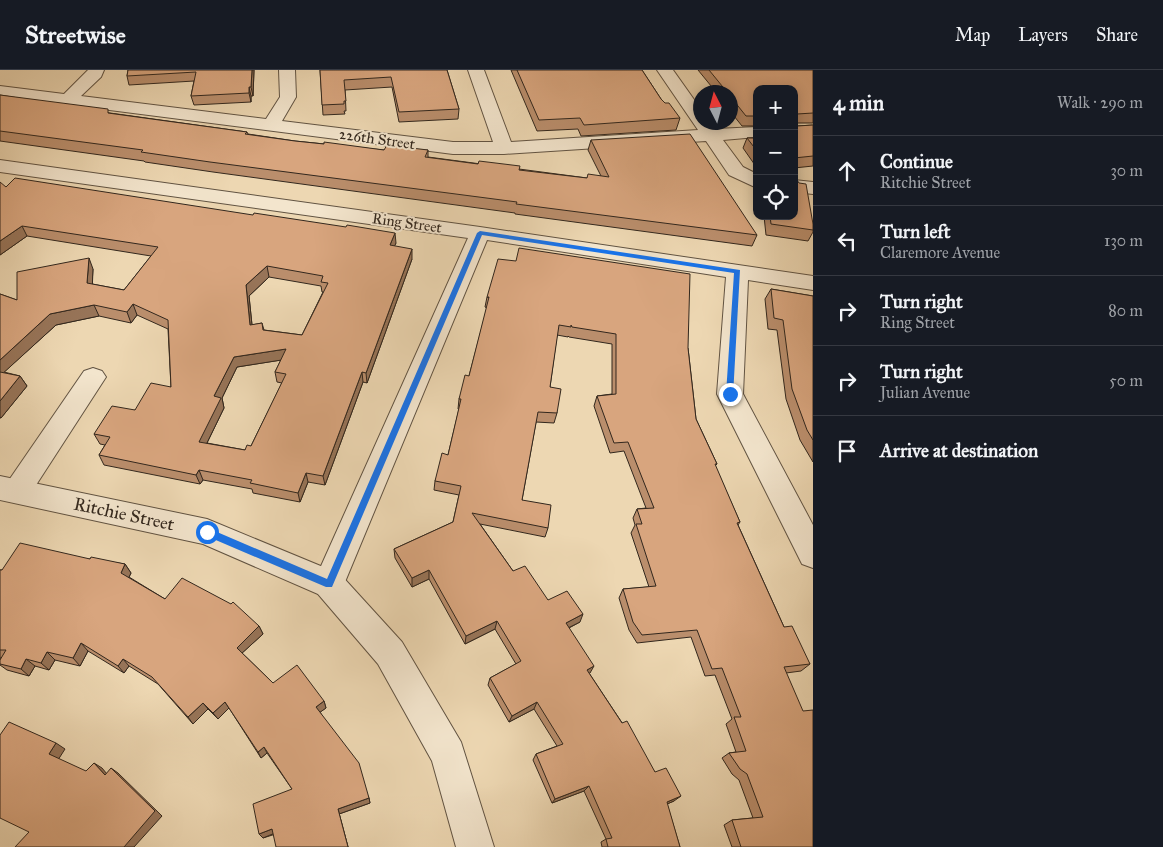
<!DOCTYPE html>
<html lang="en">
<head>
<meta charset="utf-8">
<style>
  :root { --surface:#171b24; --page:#242831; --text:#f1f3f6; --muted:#9ea1a6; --line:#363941 }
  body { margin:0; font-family:"IM FELL Great Primer",serif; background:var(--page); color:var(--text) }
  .controls { position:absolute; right:15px; top:15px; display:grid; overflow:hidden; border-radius:10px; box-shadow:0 2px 12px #0003 }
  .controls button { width:45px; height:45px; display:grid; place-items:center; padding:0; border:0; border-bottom:1px solid var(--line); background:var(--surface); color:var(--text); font:25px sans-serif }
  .compass { position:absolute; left:693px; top:15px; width:45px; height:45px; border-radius:50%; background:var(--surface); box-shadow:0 2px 12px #0003; rotate:354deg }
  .stop { position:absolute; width:15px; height:15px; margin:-11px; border:4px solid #1a73e8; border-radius:50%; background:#fff }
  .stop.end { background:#1a73e8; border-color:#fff; box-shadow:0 1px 5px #0008 }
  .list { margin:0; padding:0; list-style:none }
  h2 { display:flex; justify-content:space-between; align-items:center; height:65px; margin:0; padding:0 20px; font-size:21px }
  h2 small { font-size:16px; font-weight:400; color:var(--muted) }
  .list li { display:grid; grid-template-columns:32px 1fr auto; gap:15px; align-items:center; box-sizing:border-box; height:70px; padding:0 20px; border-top:1px solid var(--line) }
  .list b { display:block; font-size:19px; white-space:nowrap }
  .list p { margin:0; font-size:16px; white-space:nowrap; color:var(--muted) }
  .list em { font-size:16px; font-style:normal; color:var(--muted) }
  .icon { flex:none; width:28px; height:28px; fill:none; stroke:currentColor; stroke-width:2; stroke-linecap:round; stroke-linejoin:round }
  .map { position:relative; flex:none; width:813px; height:777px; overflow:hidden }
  header { display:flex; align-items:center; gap:30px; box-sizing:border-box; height:70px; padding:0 25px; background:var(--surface); border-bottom:1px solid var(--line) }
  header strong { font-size:24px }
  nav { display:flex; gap:28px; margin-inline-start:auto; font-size:18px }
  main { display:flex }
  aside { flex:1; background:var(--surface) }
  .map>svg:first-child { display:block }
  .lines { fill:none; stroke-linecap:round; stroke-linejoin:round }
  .minor-casing { stroke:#615342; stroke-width:2 }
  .tertiary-casing { stroke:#615342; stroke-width:2 }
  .minor { fill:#f3e5cd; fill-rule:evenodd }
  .tertiary { fill:#f3e5cd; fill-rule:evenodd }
  .wall { fill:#ba8e6c; stroke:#32271d; fill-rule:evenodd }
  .shaded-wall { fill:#977458; stroke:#32271d }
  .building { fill:#d8a57e; stroke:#32271d; fill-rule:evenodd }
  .route { fill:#1a73e8 }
  .labels { text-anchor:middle; stroke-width:4; stroke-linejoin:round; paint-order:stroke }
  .far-street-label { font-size:15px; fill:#32271d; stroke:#f3e5cd }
  .street-label { font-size:18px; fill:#32271d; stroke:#f3e5cd }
</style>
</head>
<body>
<header>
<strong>Streetwise</strong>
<nav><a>Map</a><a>Layers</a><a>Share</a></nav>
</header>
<main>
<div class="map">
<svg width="813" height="777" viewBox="0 0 813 777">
  <rect width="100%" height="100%" fill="#edd7b2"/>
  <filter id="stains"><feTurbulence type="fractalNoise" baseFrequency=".004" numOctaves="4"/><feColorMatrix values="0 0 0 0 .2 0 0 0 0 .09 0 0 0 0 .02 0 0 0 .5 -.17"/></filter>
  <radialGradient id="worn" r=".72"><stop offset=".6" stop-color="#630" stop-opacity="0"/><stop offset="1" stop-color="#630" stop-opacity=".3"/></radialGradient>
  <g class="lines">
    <defs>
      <path id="minor" d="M88,0H104L101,7L81,26L266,49L280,27L279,0H295L296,27L282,51L453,72H493L468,0H484L511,72L698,60L657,0H673L700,38V52H711L716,59L757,57V67L723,70L743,97L757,104V118L729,105L706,71L504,84H453L0,26V16L64,24Z
        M0,90L480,157L813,206V220L748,210L743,324L813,455V498L802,494L717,324L726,207L487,170L340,524L329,528L318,524L313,514L468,168L0,102Z
        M794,110L813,112V124L794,122Z
        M93,298L102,301L106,307L27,429L17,433L7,429L3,421L7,413L84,301Z"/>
      <path id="tertiary" d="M0,406L207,449L340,504L402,572L461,672L494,777H456L432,691L378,594L318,524L203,474L0,430Z"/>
    </defs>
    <use href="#minor" class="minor-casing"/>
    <use href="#tertiary" class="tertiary-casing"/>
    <use href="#minor" class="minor"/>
    <use href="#tertiary" class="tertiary"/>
  </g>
  <path class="wall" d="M128,0H254L253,26H251V32L194,35L191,26L194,11L129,15L127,6Z
    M320,0H447L459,39L458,49L399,52L392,17L345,20L346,41H344L345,44L323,45Z
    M511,0H642L661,29L680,48L676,60L581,66L578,59L537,61Z
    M698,0H813V53H797V56L813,55V96L794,98V19H757V56H742L730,41V22H716Z
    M0,25L110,43L247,62L248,64L295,71L384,80H428V87L587,108L601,106L588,80L591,70L757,165L752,176L515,144V143L213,102L145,92L144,91L0,71Z
    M757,60V98L743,78L747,68H754Z
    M6,117L396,173L394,176L412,189L367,313L363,312L325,415L308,412L300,432L253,423L252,419L203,410L200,414L104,395L99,385L105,375L100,374L94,364L135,340L171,317L168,259L137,245L131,253L99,246L56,255L4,302L20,306L27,316L1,348H0V224L17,230L93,199L92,214L124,220L151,186L27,166L0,185ZM269,207L321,216L322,222H323L302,265L264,260L262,253L252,255L249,226ZM281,290L275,302L277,312L282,313L251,376L245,380L207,373L224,338L222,328L237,297Z
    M764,146H794L813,154V162L808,171L766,165Z
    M771,219L813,226V392L800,370L786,329L777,260L768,259L765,229Z
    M487,227L688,278L696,349L717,394L715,396L740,452L738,455L784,557L810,594L801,601L786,603L813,777H732L724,755L732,750L753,748L739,710L732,704L722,688L729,683L736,682L726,654L732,649L715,605L705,606L691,567L637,573L629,560L619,528L623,519L649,517L631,463L635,455L633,448L637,439L646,438L624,381L610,383L594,336L597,326L612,324V274L569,267L568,266V267L557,265L550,317L557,343L554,353L536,352L522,430L548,458L545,467L480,454L513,501L548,530L580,552L569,558L590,603H589L674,731L667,734L680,777H602L601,772L606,769L584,721L552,733L533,690L536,684L557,676L534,639L509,652L488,615L490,608L516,594L495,559L465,574L429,509L412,517L395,488L394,479L453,452L459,425L434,420L435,411L448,385L459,339H458L459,329L469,306L487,238L485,237Z
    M90,489L125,494L131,503L129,507L165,529L259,556L263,564L242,583L273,613L324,631L326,638L320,642L369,728L370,733L339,744L263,768L292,719L267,683L261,688L229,638L218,649L208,639L193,654L158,614L129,596L124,603L88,581L80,596L55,590L49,600L35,596L29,606L7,600L0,595V590L1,588H0V500H2Z"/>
  <path class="shaded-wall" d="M252,0H254L253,26L251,17Z
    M249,17L251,26V32L249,23Z
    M22,156L27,166L0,185V171Z
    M395,163L396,173L390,186V175Z
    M412,179V189L367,313L366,303Z
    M89,188L93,199L92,224L87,213Z
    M267,196L269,207L249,226L253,265L250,255L246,215Z
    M133,234L137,245L131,253L127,242Z
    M94,235L99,246L56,255L0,306V290L50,244Z
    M286,279L288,289L237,297L222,328L224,338L203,381L199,372L214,326L234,287Z
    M362,302L363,312L325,415L323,406Z
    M20,306L27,316L1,348L0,347V331Z
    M199,400L203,410L200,414L196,405Z
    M306,403L308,412L300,432L298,423Z
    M125,494L131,503L127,511L121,503Z
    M429,500V509L412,517V508Z
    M583,544L580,552L562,561L566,553Z
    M497,551L495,559L465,574L466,566Z
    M259,556L263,564L240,585L237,578Z
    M81,573L88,581L80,596L73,588Z
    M47,582L55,590L49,600L41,593Z
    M26,589L35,596L29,606L21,599Z
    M123,589L129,596L124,603L118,596Z
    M594,596L590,603L583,607L587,600Z
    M324,631L326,638L319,643L316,637Z
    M225,632L229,638L218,649L213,643Z
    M537,632L534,639L509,652L512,646Z
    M203,633L208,639L193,654L188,647Z
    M56,673L65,679L58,690L49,684Z
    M264,677L267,683L261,688L258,682Z
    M94,693L102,698L112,710L105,705Z
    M111,698L118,703L162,746L134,777H124Z
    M589,716L584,721L552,733L555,729Z
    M681,726L674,731L660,737L667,732Z
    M369,728L370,733L339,744L348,777L338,739Z
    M272,759L275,763L263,768L259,764Z"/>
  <path class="building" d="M128,0H252L251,17H249V23L191,26L196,2L127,6Z
    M320,0H447L459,39L399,42L391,7L344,10L346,31H344V34L322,35Z
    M517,0H642L661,29L665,33H669L680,48L584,55L580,48L539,50Z
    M709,0H813V43L797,44V56L813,55V86L794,88V19H757V46H746L730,26V22H727Z
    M0,25L108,39V43L247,62L245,64L295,71L324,74V72L384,80L387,75L428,80L425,87L478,94L479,91L520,96L519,100L587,108L588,104L609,107L591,70L690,64L757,165L516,134L517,132L210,92L141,82L143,80L0,61Z
    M747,68H757V81Z
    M15,108L253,145L254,143L346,157L347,155L395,163L390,175L412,179L366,303L362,302L323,406L306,403L298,423L250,413L252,410L199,400L196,405L99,385L110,367L94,364L112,336L135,340L151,313L171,317L168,250L133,234L127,242L94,235L50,244L0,290V224L17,230V202L89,188L87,213L124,220L158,177L22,156L0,171V112L6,117ZM267,196L323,206L321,212L328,213L302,265L263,260L262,253L250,255L246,215ZM286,279L275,302L286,304L251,376L247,375L245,380L199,372L221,328L214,326L234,287Z
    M794,109L797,110L799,113L806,114L813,154V160L771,154L770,146H794Z
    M519,178L690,204L688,278L696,349L717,394H715L740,452L737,453L784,557L792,556L810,594L784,597L803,641L813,640V777H741L732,750L763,747L747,704L740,699L729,683L746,681L734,647H741L722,598L712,599L697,560L642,565L633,552L623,519L656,516L636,454H642L637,439L654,438L628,372L614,373L597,326L616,324V264L572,257L571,255V257L559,255L550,317L561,319L557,343L538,342L522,430L551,435L548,458L472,443L513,501L525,496L548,530L567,521L583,544L566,553L594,596L587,600L622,653L627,651L655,702L666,698L681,726L667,732L680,777H608L606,769L612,768L589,716L555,729L536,684L563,674L537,632L512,646L490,608L521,591L497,551L466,566L429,500L412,508L394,479L453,452L461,416L435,411L442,383L448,385L461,329H459L465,305L469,306L489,227H487L498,189L516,191Z
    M771,219L813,226V370L807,360L792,319L783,250L774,248Z
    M0,302L20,306L0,331Z
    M20,473L90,489L91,487L125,494L121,503L165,529L182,508L231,534L233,532L259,556L237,578L273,613L297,595L324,631L316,637L359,693L369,728L338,739L348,777H276L272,759L259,764L253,734L292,719L264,677L258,682L225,632L213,643L203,633L188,647L152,607L123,589L118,596L81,573L73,588L47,582L41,593L26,589L21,599L0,594V590L6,580H0V500H2Z
    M9,652L56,673L49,684L86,701L94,693L105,705L111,698L155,741L124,777H15L29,762L0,748V665Z"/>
  <path class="route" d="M480,161L740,200L733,326H727L726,324L734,203L482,165L332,517H326L204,465V459H210L327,509L477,163Z"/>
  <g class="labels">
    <g class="far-street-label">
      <text transform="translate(377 69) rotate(8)" y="5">226th Street</text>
      <text transform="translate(407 153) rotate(8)" y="5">Ring Street</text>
    </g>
    <g class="street-label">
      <text transform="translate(124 444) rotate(12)" y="6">Ritchie Street</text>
    </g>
  </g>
  <rect width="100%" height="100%" filter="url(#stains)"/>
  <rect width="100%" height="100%" fill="url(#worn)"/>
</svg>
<div class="controls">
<button>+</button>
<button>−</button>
<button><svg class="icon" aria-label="locate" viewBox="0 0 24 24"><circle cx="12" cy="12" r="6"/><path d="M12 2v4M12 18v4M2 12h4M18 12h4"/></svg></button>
</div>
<svg class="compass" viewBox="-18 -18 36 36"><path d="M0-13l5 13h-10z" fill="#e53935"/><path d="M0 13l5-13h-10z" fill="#9ea1a6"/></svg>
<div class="stop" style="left:207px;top:462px"></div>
<div class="stop end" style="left:730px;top:324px"></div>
</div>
<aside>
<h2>4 min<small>Walk · 290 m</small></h2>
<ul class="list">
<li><svg class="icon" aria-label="ahead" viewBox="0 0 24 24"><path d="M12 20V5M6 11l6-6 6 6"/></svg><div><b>Continue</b><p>Ritchie Street</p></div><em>30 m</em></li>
<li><svg class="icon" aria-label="left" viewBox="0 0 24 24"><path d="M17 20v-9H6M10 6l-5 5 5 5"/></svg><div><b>Turn left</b><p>Claremore Avenue</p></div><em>130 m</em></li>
<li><svg class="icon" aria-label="right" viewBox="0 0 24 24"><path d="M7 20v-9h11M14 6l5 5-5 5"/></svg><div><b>Turn right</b><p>Ring Street</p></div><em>80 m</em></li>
<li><svg class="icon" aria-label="right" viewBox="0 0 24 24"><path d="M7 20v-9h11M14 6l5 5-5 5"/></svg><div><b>Turn right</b><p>Julian Avenue</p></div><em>50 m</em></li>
<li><svg class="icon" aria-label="arrive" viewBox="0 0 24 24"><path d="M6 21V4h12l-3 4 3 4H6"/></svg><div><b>Arrive at destination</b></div></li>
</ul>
</aside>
</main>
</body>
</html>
